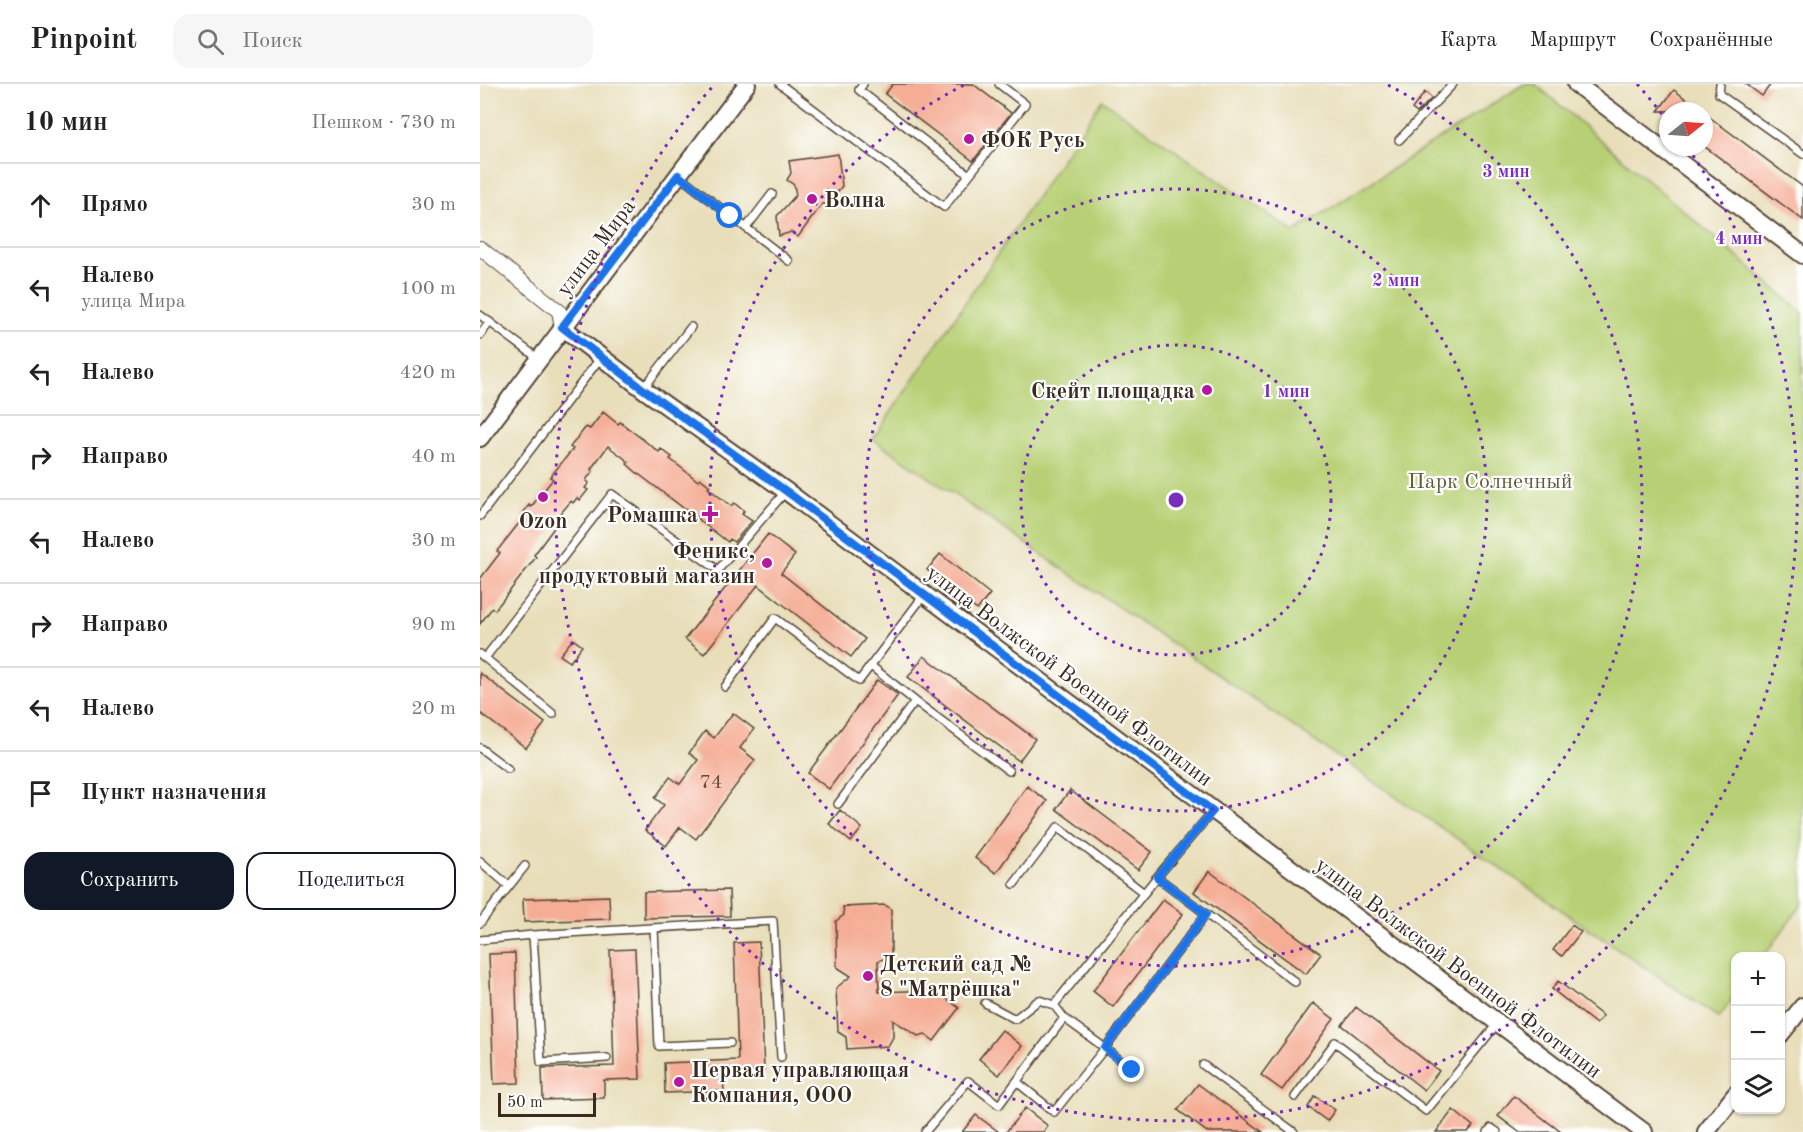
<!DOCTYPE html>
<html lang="ru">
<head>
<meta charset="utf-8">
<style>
  :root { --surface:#fff; --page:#f6f6f6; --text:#222; --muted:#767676; --line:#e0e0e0; --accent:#111827 }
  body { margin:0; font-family:"Old Standard TT",serif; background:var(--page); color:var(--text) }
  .controls { position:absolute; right:18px; bottom:18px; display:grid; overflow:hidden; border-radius:12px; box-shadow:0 2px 4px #0004 }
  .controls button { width:54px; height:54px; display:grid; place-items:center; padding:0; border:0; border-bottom:2px solid var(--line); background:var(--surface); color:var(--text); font:30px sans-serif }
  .compass { position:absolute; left:1179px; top:18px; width:54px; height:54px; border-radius:50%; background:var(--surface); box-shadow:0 2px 4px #0004; rotate:73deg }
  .scale { position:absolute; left:18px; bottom:15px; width:98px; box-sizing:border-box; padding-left:6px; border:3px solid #3b2a1e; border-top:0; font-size:16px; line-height:21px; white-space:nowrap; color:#3b2a1e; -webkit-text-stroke:4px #fff; paint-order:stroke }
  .stop { position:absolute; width:18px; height:18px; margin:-14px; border:4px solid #1a73e8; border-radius:50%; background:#fff }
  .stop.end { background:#1a73e8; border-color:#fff; box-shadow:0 2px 6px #0008 }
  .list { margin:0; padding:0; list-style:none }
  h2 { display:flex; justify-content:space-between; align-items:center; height:78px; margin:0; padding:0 24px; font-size:26px }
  h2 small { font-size:20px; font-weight:400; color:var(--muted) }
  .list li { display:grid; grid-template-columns:39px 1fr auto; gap:18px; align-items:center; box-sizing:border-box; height:84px; padding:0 24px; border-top:2px solid var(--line) }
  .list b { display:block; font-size:22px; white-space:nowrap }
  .list p { margin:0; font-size:20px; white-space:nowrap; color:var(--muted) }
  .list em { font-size:20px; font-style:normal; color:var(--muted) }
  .actions { display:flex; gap:12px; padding:18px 24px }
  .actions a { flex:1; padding:14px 0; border:2px solid var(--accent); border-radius:18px; text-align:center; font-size:21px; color:var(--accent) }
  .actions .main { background:var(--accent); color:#fff }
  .icon { flex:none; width:33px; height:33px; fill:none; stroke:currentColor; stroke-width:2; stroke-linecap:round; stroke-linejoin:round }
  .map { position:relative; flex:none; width:1323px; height:1048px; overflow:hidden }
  header { display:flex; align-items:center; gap:36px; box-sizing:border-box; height:84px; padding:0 30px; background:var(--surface); border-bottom:2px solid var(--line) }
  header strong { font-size:28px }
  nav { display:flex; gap:33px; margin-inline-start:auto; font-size:21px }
  .search { width:420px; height:54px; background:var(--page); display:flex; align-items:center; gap:15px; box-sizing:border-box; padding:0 21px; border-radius:18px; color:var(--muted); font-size:22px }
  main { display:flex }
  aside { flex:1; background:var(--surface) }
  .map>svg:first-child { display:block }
  .green { fill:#b7d075; stroke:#797d4a; stroke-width:1.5 }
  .building { fill:#f5ad95 }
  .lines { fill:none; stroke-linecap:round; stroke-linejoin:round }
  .service-casing { stroke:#554535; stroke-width:10 }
  .minor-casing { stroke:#554535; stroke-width:16 }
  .tertiary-casing { stroke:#554535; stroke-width:20 }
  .service { stroke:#fff; stroke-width:7 }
  .minor { stroke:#fff; stroke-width:14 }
  .tertiary { stroke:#fff; stroke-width:16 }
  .route { stroke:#1a73e8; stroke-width:8 }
  .ring { fill:none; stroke:#7b2cbf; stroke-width:3; stroke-dasharray:3 6 }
  .poi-dot { fill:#b5179e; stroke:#fff; stroke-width:2 }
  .labels { text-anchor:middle; stroke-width:4.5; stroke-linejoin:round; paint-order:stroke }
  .number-label { font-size:20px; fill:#6a4b3c }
  .poi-label { font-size:22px; font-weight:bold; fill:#3b2a1e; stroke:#fff; text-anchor:start }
  .street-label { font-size:22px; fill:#3b2a1e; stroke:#fff }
  .park-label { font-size:22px; fill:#605c38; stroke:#fff }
  .centre { fill:#7b2cbf; stroke:#fff; stroke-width:3 }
  .ring-label { font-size:18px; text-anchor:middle; font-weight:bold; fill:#7b2cbf; stroke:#fff; stroke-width:4.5; stroke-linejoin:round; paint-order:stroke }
</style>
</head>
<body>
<header>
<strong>Pinpoint</strong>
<div class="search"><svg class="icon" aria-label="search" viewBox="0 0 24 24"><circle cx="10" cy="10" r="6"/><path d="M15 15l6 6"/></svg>Поиск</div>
<nav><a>Карта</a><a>Маршрут</a><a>Сохранённые</a></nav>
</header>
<main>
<aside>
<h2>10 мин<small>Пешком · 730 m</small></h2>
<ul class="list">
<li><svg class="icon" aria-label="ahead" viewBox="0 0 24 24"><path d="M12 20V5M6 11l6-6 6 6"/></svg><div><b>Прямо</b></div><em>30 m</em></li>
<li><svg class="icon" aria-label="left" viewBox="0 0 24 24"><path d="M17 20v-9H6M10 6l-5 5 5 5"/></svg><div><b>Налево</b><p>улица Мира</p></div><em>100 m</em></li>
<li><svg class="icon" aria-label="left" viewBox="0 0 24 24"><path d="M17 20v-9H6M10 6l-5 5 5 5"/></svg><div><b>Налево</b></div><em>420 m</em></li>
<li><svg class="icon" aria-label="right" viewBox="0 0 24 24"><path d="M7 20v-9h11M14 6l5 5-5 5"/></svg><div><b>Направо</b></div><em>40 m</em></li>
<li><svg class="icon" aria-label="left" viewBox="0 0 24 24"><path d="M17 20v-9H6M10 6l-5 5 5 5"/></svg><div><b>Налево</b></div><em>30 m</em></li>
<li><svg class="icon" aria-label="right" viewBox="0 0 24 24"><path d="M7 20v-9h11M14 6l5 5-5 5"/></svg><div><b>Направо</b></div><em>90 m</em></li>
<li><svg class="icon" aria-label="left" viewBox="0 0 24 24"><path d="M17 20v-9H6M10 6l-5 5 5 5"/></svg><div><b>Налево</b></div><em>20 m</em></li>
<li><svg class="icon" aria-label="arrive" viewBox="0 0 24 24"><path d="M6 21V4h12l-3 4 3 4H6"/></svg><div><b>Пункт назначения</b></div></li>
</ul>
<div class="actions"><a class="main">Сохранить</a><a>Поделиться</a></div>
</aside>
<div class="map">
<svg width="1323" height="1048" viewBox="0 0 1323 1048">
  <rect width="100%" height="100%" fill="#fff"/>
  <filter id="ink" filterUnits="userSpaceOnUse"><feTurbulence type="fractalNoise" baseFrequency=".0167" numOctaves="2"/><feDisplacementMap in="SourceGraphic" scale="12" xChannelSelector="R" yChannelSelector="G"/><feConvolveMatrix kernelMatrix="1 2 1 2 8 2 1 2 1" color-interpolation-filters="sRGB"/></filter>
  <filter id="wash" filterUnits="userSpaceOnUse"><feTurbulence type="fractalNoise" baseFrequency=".008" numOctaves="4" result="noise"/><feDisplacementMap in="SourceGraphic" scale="24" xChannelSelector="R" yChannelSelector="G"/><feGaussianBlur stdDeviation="1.35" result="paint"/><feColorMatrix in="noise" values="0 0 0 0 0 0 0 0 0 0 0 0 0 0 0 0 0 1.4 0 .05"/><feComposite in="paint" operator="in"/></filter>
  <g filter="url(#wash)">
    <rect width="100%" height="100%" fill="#e8deb9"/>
    <path class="green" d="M1044,0H1055L1323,229V819L1284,872H1256L1255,911L1239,934L393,355L622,16L814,148Z"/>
    <g id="blocks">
      <path class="building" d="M413,0H493L531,29L493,77L405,10Z
        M1266,0H1291L1282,12Z
        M1194,6L1222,27H1178Z
        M945,8L952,14L937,29L932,25Z
        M1224,29L1323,103V136L1224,62Z
        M358,70L362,102L348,120H342L318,153L311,148L299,152L297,132L316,111L314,101L307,96L311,89L309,77Z
        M123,328L138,340L140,338L179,368L181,365L192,373L190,375L218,397L220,394L230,402L228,404L251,422L254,419L264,427L262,430L272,437L254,458L250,455L248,458L156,388L147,380L149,378L128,362L111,385L113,387L106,396L109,399L105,404L108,406L100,416L97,414L93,419L91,417L76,435L79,437L54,471L56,473L15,526L12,524L0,540V495L20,469L17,467L43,434L41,432L49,421L51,423L73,395L70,393L93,365L90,363L106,343L110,345Z
        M288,450L315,471L301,489L385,555L371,573L278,501L224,570L205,555Z
        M460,470L510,510L497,526L447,486Z
        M93,555L102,562L90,578L80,571Z
        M444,572L555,655L539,677L428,593Z
        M0,589L65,639L46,664L0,629Z
        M397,596L418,611L349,705L328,689Z
        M253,629L274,645L260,664L275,676L216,755L200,743L186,762L165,746L184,721L175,714L190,693L200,700L218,676L209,669L225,647L234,654Z
        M547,702L567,717L516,789L495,774Z
        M590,706L672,768L658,786L576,725Z
        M360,726L382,744L371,758L349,740Z
        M729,787L841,870L826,890L714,808Z
        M249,806L250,832L164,834V808Z
        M129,812L130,835L44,838L43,815Z
        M683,815L703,830L633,923L613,907Z
        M405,821L411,825V872L398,877L399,908L455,906L479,924L454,957L445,950L438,952L413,936V953L408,962L367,965L366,953L358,948L356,904L371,892L357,883L356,837L364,831L363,823Z
        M1092,841L1101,848L1082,872L1073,866Z
        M279,858L284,987L243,989L244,1007L185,1009L184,979L258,976L254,859Z
        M155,865L160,995L124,996V1014L63,1016L62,984L134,982L130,866Z
        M35,869L39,999L14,1000L9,870Z
        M1078,897L1123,932L1116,940L1072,905Z
        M833,919L854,935L802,1006L781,991Z
        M876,923L959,987L944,1006L862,941Z
        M522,946L542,962L519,991L499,975Z
        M718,1000L783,1048H727L698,1026Z
        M835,1012L855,1026L847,1037L828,1023Z
        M1034,1012L1081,1048H1039L1018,1032Z
        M545,1024L568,1042L564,1048H526Z
        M973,1026L993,1042L988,1048H956Z
        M496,1031L519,1048H482Z"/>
    </g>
  </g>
  <g filter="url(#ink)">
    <use href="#blocks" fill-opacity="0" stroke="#554535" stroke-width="1.5"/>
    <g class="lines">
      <defs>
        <path id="service" d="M300,0L464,123L545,20L519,0
          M383,0L379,6L489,91
          M1240,0L1239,10L1323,70
          M919,56L973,0
          M198,91L309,177
          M266,144L292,110
          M0,231L59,275
          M0,251L10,238
          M163,305L211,243
          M0,432L121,273
          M0,570L5,574L132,410L238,486L306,407
          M5,574L73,630
          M391,582L435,617L529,687
          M245,603L295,534L379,597L444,511
          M0,664L28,685
          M358,720L435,617
          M733,727L677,793L574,921L584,934L625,964L726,830L815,898
          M0,777L29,802
          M677,793L726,830
          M534,800L578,743L664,809
          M0,839L45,782
          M174,844L179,962L250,959
          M53,851L61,978L127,974
          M0,856L53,851L293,837L301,973
          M505,919L535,935L559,916L574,921
          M723,981L814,1048
          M537,998L574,1028L625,964L652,986
          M815,1013L855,958L946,1027L1017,940
          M445,1048L488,997L519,1021L584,934
          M1008,1048L1011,1044L1017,1048"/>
        <path id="minor" d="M0,164L79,227L82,243"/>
        <path id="tertiary" d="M1096,0L1323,171
          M82,243L163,305L306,407L1164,1048
          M0,354L267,0
          M1300,951L1323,922
          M1226,1048L1256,1010"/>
      </defs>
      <use href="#service" class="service-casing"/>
      <use href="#minor" class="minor-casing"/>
      <use href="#tertiary" class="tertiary-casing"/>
      <use href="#service" class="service"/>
      <use href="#minor" class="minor"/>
      <use href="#tertiary" class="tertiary"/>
    </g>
  </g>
  <g class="lines" filter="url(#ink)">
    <path class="route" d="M250,132L198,91L82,243L163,305L306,407L733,727L677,793L726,830L625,964L652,986"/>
  </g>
  <g class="ring">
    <circle cx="696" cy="416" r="155"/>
    <circle cx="696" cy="416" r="311"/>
    <path d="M908 1A466 466 0 1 1 484 1"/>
    <path d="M1157 0A621 621 0 0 1 1185 34M1208 64A621 621 0 1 1 235 0"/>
  </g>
  <g class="poi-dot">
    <circle cx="489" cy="55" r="6"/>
    <circle cx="332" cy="115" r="6"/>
    <circle cx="727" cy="306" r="6"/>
    <circle cx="63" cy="413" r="6"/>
    <path d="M227 421h6v6h6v6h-6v6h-6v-6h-6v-6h6z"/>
    <circle cx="287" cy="479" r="6"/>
    <circle cx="388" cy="892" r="6"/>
    <circle cx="199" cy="998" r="6"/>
  </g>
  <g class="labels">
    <g class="number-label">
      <text x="231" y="704">74</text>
    </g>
    <g class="poi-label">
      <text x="501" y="63">ФОК Русь</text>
      <text x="344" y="123">Волна</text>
      <text x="715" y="314" text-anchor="end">Скейт площадка</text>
      <text x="218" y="438" text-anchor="end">Ромашка</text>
      <text x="63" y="444" text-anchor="middle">Ozon</text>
      <text x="275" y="474" text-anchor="end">Феникс,<tspan x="275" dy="25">продуктовый магазин</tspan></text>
      <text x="400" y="887">Детский сад №<tspan x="400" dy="25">8 "Матрёшка"</tspan></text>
      <text x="211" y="993">Первая управляющая<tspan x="211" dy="25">Компания, ООО</tspan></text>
    </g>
    <g class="street-label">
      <text transform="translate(115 163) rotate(-53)" y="8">улица Мира</text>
      <text transform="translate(590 591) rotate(37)" y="8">улица Волжской Военной Флотилии</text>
      <text transform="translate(979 883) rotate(37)" y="8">улица Волжской Военной Флотилии</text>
    </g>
    <g class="park-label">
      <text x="1010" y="404">Парк Солнечный</text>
    </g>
  </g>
  <circle cx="696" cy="416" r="9" class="centre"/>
  <g class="ring-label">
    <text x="1026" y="93">3 мин</text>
    <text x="1259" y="160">4 мин</text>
    <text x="916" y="202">2 мин</text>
    <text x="806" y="313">1 мин</text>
  </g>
</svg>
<div class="controls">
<button>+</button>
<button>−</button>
<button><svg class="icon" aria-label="layers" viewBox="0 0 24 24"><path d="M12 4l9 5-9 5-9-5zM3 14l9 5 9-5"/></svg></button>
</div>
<svg class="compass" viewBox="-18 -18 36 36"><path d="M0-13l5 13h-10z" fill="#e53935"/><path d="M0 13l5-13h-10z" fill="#767676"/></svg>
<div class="scale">50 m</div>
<div class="stop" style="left:250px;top:132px"></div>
<div class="stop end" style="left:652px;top:986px"></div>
</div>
</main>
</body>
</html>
